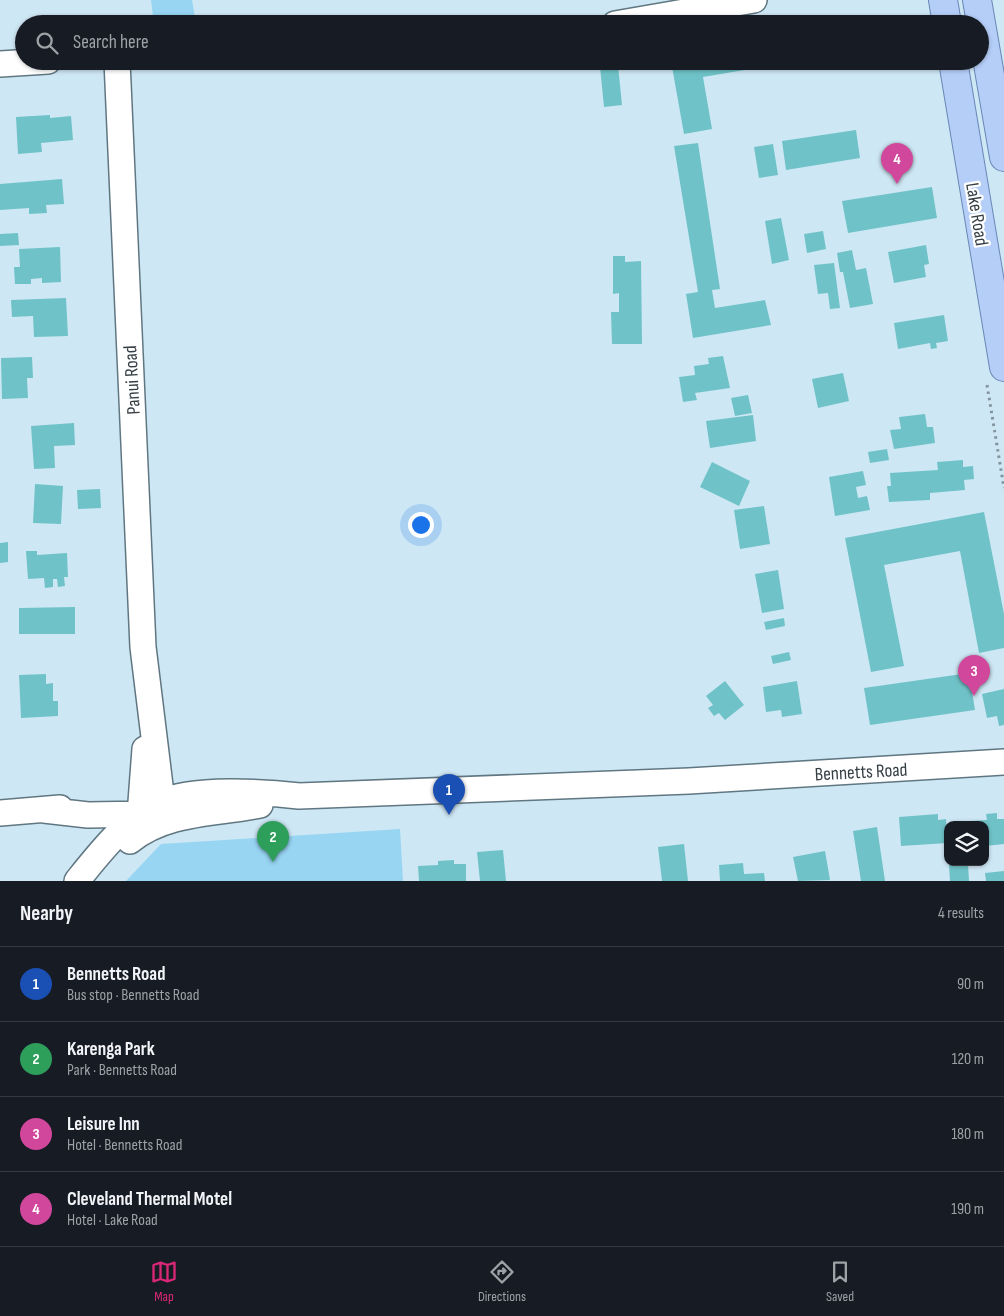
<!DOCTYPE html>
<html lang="en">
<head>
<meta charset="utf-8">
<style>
  :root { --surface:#171b24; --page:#20242c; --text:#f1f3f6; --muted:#9ea1a6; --line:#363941; --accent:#db2777 }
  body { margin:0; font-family:"Sofia Sans Condensed",sans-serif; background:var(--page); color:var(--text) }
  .controls { position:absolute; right:15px; bottom:15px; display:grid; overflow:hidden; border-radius:10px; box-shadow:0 1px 4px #0004 }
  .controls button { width:45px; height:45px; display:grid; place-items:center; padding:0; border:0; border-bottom:1px solid var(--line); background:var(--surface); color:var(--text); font:25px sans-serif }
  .you { position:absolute; left:420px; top:524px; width:18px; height:18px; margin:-12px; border:4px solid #fff; border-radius:50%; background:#1a73e8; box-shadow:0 0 0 8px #1a73e833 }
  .badge { display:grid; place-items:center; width:32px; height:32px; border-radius:50%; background:var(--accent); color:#fff; font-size:16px; font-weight:700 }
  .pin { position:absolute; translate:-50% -41px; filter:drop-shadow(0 1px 2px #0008) }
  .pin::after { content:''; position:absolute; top:26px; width:18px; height:15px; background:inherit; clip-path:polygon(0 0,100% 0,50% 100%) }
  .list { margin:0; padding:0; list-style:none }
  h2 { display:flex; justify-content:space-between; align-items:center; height:65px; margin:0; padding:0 20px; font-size:21px }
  h2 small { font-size:16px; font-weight:400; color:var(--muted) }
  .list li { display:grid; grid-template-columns:32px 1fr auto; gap:15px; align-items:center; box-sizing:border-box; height:75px; padding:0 20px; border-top:1px solid var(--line) }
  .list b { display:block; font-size:19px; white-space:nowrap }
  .list p { margin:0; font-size:16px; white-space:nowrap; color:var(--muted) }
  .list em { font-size:16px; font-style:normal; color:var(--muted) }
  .icon { flex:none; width:28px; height:28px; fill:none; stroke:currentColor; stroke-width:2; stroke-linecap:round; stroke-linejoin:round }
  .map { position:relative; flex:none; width:1004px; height:881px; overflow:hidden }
  .search { position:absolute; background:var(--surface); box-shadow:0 1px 4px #0004; left:15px; right:15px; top:15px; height:55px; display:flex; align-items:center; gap:12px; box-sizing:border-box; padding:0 18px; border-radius:28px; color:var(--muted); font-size:19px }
  .sheet { height:365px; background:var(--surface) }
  nav { display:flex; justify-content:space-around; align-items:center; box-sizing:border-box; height:70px; border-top:1px solid var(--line); background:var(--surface); font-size:14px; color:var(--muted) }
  nav a { display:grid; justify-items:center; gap:2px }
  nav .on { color:var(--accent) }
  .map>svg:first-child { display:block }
  .green { fill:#97d5f3 }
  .building { fill:#6fc3c8 }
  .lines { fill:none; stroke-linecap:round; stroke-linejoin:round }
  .minor-casing { stroke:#607782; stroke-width:28 }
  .major-casing { stroke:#6887b6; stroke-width:30 }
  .path { stroke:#82949d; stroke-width:3; stroke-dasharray:2.5 4; stroke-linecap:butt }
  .minor { stroke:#fff; stroke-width:25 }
  .major { stroke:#b5cef8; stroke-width:28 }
  .labels { text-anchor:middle; stroke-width:4.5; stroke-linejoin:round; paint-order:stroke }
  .street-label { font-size:19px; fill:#353f44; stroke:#fff }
</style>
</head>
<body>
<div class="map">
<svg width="1004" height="881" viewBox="0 0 1004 881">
  <rect width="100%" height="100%" fill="#cee7f4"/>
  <path class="green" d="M151,0H192L196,24H154Z
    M400,829L403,881H126L161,844Z"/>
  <path class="building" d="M671,61H793V62L703,77L712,129L684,134Z
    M618,65L622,105L604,107L600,67Z
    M50,115V118L71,116L73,140L41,143L42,152L18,154L16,117Z
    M856,130L860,158L786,170L782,141Z
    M698,143L720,289L712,290L715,308L765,300L771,325L693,338L686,294L698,292L674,146Z
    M773,144L778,175L759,178L754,147Z
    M62,179L64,204L46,205L47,213L29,214V208L0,210V184Z
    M932,187L937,218L848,233L842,201Z
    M781,218L789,260L772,264L765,221Z
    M823,231L826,249L807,253L804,234Z
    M18,233L19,245L0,246V234Z
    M926,245L929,264L924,265L926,277L894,283L888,252Z
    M60,247L61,282L42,283V278L31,279V284H15L14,267H20L19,249Z
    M852,250L856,270L866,268L873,304L850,308L843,272H840L837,253Z
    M613,256H625V262L641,261L642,344H612L611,312H619V293L613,294Z
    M834,263L840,308L830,309L828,293L818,294L814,265Z
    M66,298L68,336L34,337L33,316L12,317L11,300Z
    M944,315L948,341L936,343L937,348L931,349L930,343L898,349L894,323Z
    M723,356L730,388L695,393L697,400L683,402L679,377L695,375L694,366L709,364L708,358Z
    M32,357L33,378H27L28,398L2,399L1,358Z
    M843,373L849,401L818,408L812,379Z
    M748,395L752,413L735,416L731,398Z
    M925,414L927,427H933L935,443L894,449L890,430L901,429L899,417Z
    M753,415L756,441L710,448L706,421Z
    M74,423L75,445L54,446L55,468L34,469L31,426Z
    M887,449L889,460L870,463L868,452Z
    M963,460V467L973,466L974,479L964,480L965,490L930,493V500L889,502L887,486H891L890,473L938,470L937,462Z
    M712,462L750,481L739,506L700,487Z
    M863,471L866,485L856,487L858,498L867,496L870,510L835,516L829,477Z
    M35,484L63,486L61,524L33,523Z
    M100,489L101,508L78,509L77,490Z
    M764,506L770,544L740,549L734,510Z
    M984,512L1004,614V648L979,653L960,551L884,565L904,666L871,672L845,538Z
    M8,542V562L0,563V543Z
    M26,551H37V555L67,553L68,577H64L65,586L58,587L57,579H53V587L45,588L44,578L28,579Z
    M778,570L784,609L762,613L755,574Z
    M75,607V634H19V608Z
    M784,618L785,626L766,630L764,622Z
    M789,652L791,660L773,664L771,656Z
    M969,673L975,710L870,725L864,688Z
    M46,674V684L53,683V701H58V716L21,718L19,675Z
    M725,681L744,705L725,720L719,713L714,716L708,708L713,705L706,696Z
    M797,681L802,714L782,717L781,710L766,712L763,687Z
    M1004,689V725L999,726L997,716L987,718L982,694Z
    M997,813V819H1004V844L985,846V825H970V821L987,820L986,814Z
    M938,814V820L946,819L947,843L901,846L899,817Z
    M877,827L885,881H861L853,831Z
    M684,844L688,881H662L658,847Z
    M503,850L506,881H480L477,852Z
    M825,851L830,880L798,881L793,857Z
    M454,860V864H466V881H419L418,866L438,865V861Z
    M743,863L744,874L764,873L765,881H720L719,865Z
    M968,864L969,881H950L949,865Z
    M1004,871V881H986L985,873Z"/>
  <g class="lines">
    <defs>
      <path id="minor" d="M615,24L754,0
        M117,61L143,647L162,802
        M0,64L48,61
        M145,749L141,802L145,823
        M44,810L88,815L146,814
        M0,813L60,808
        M130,841C166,811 217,814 260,805
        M77,881C101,851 125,820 160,803C192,787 264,792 299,796L689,781L1004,762"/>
      <path id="major" d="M943,0L947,24
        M977,0L1004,157
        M953,61L1004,367"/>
    </defs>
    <use href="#minor" class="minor-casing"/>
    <use href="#major" class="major-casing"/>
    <path class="path" d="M987,385L1004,488"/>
    <use href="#minor" class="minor"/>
    <use href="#major" class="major"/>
  </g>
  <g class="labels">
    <g class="street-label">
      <text transform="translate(978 214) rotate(81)" y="7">Lake Road</text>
      <text transform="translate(131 380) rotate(-93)" y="7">Panui Road</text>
      <text transform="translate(861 771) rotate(-3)" y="7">Bennetts Road</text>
    </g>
  </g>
</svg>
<div class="controls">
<button><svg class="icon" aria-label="layers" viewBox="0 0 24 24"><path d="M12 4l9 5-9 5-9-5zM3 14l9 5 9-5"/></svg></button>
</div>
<div class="you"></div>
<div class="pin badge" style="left:449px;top:815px;background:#1a4fb4">1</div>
<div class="pin badge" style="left:273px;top:862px;background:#2e9e5b">2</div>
<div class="pin badge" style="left:974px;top:696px;background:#d1479c">3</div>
<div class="pin badge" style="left:897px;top:184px;background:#d1479c">4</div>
<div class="search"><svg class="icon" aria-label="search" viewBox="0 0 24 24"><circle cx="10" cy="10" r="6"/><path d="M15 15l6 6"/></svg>Search here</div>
</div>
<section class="sheet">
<h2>Nearby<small>4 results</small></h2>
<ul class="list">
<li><span class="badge" style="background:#1a4fb4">1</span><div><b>Bennetts Road</b><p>Bus stop · Bennetts Road</p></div><em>90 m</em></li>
<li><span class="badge" style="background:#2e9e5b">2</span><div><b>Karenga Park</b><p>Park · Bennetts Road</p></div><em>120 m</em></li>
<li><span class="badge" style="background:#d1479c">3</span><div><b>Leisure Inn</b><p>Hotel · Bennetts Road</p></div><em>180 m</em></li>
<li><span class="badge" style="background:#d1479c">4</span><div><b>Cleveland Thermal Motel</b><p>Hotel · Lake Road</p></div><em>190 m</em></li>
</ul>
</section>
<nav>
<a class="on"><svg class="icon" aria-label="map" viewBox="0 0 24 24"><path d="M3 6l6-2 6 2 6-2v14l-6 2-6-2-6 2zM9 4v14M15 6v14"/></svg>Map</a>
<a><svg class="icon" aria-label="directions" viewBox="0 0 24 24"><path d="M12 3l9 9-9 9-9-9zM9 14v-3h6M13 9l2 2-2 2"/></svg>Directions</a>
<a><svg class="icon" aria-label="saved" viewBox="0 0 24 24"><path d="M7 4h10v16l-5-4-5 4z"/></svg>Saved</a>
</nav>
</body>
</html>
